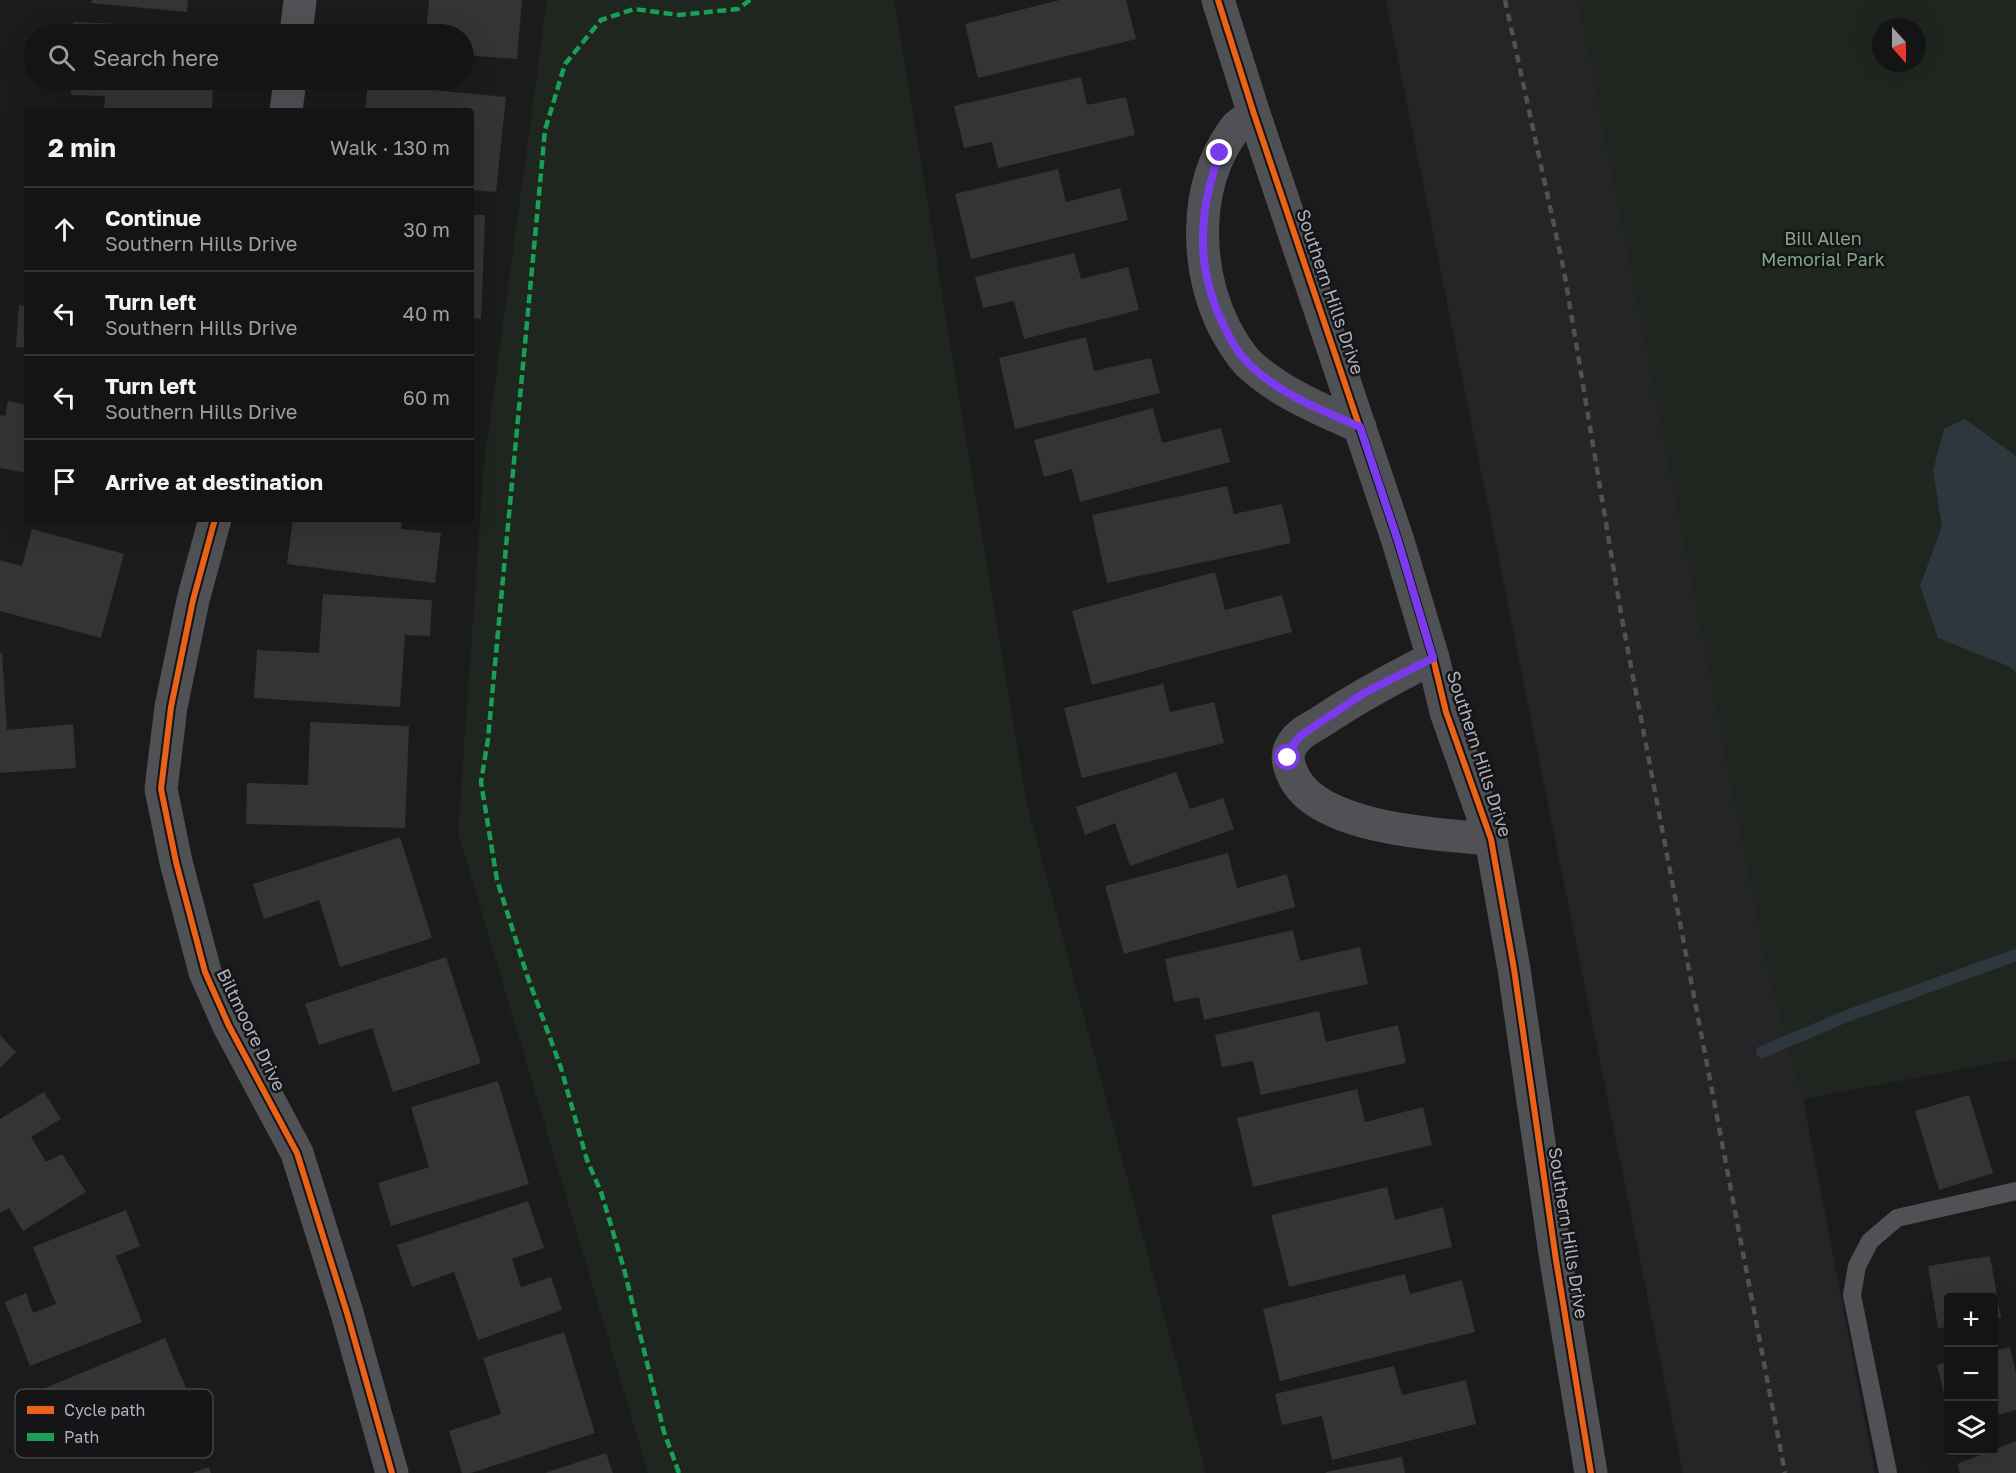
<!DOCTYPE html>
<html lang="en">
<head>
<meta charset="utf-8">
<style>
  :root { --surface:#141415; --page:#212122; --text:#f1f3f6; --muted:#9d9ea0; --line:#333334 }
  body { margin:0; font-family:"Golos Text",sans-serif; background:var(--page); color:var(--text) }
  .controls { position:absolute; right:18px; bottom:18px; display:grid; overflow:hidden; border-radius:6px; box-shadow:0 6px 24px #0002 }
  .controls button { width:54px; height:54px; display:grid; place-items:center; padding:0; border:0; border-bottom:2px solid var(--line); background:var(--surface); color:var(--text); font:30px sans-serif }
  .compass { position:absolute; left:1872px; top:18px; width:54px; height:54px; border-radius:50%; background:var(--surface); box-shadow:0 6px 24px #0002; rotate:159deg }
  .stop { position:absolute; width:18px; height:18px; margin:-14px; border:4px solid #7c3aed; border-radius:50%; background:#fff }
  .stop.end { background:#7c3aed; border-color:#fff; box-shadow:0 2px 6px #0008 }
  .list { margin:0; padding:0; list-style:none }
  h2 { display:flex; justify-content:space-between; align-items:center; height:78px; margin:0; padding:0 24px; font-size:26px }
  h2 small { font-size:20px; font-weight:400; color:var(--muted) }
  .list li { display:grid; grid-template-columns:39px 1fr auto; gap:18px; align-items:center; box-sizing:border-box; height:84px; padding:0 24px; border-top:2px solid var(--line) }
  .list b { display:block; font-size:22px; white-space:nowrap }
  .list p { margin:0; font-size:20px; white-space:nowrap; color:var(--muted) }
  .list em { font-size:20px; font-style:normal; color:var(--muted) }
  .icon { flex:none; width:33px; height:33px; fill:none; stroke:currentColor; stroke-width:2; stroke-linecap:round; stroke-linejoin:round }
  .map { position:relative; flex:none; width:2016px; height:1473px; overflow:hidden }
  .search { position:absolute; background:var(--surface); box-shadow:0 6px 24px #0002; left:24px; top:24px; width:450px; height:66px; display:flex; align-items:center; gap:15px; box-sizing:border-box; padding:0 21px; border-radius:33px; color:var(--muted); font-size:22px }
  .panel { position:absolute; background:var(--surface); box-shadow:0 6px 24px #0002; left:24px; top:108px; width:450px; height:414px; border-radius:6px }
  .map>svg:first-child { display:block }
  .built { fill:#252528 }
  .green { fill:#1f2620; fill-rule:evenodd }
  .water { fill:#2e373e }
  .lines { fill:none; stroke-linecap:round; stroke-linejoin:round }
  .stream { stroke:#2e373e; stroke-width:12 }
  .building { fill:#343436 }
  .lane { stroke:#4f5155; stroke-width:18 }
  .street { stroke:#4f5155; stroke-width:33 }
  .rail { stroke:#505153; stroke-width:4.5; stroke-dasharray:8 6; stroke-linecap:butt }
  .quiet { stroke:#1a9f57; stroke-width:4.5; stroke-dasharray:9 4.5; stroke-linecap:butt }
  .cycleway-casing { stroke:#151518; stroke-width:10 }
  .cycleway { stroke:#ea6118; stroke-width:6 }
  .route { stroke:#7c3aed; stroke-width:8 }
  .labels { text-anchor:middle; stroke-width:5; stroke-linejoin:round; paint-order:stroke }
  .park-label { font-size:18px; fill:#84a785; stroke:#151518 }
  .street-label { font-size:18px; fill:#adb2bc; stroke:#151518 }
  .key { fill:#151518; stroke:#434449; stroke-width:1.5 }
  .key-label { font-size:16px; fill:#adb2bc }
</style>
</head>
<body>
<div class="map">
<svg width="2016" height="1473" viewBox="0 0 2016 1473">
  <rect width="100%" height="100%" fill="#1b1b1c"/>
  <path class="built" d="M1386,0H1579L1766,959L1803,1099L1875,1473H1683Z"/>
  <path class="green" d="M547,0H894L1025,796L1206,1473H648L458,832L484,465Z
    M1579,0H2016V1059L1803,1099L1766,959ZM1881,27H1917V63H1881Z"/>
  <path class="water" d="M1965,419L2016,456V672L2008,666L1938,638L1920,586L1942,526L1933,471L1944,429Z"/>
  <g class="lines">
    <path class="stream" d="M1762,1052L1847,1016L2016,955"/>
  </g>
  <path class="building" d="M92,0H188L187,12L91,3Z
    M429,0H522L517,59L464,55V34H426Z
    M1060,0H1126L1136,39L978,78L965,24Z
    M73,22L144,25L143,34H73Z
    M1081,77L1087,105L1126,97L1135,135L998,168L992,142L964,148L954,106Z
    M71,80H213L212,111H104L105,96L71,95Z
    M368,84L506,97L496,192L471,190V111H365Z
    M1058,169L1066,202L1120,188L1128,220L971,259L955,194Z
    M471,215H485L481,319L471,318Z
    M1074,253L1081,279L1128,267L1139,310L1024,339L1014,301L983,308L975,277Z
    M19,305L27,306V348L16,347Z
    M1086,337L1094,371L1151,358L1160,393L1015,429L999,358Z
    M8,401L27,405V473L0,468V415L5,416Z
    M1153,408L1162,443L1221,428L1230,462L1080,502L1072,469L1044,477L1034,440Z
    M1227,486L1234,514L1282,504L1291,543L1107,583L1092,515Z
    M293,519L347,522L348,519H402L401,529L441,533L435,583L287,564Z
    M32,529L124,554L101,638L0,611V560L22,566Z
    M1215,572L1225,610L1282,595L1292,632L1092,685L1072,611Z
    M323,594L432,600L430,636L405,635L400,707L254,698L257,650L319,653Z
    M0,653H2L7,730L73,724L76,768L0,773Z
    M1163,684L1170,712L1214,702L1224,743L1082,778L1064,708Z
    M310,722L409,726L405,828L246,824L247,783L308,785Z
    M1176,772L1190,809L1223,798L1234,829L1130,866L1115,823L1085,835L1076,807Z
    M400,837L432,938L340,967L319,900L264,919L253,884Z
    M1228,853L1237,888L1287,874L1295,907L1124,954L1105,886Z
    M1293,930L1300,961L1360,947L1368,984L1204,1020L1199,997L1174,1002L1165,959Z
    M446,957L481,1063L393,1092L372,1028L319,1045L305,1004Z
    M1319,1011L1326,1042L1398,1025L1406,1063L1261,1095L1253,1061L1222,1067L1215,1035Z
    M0,1035L16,1052L0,1068Z
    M498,1081L529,1184L391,1226L378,1183L429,1167L411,1107Z
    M1357,1089L1365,1122L1423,1107L1432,1145L1253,1187L1237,1118Z
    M44,1092L61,1119L31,1137L46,1162L62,1154L86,1192L23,1231L9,1208L0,1213V1119Z
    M1969,1095L1993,1173L1939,1190L1915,1111Z
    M1387,1187L1395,1220L1443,1207L1452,1247L1289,1287L1271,1215Z
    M528,1201L544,1248L512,1259L521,1287L551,1277L562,1310L478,1340L454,1272L412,1287L397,1245Z
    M126,1210L140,1246L116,1256L142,1322L30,1366L5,1302L26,1293L33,1313L56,1304L33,1247Z
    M1990,1256L2001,1318L1994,1319V1298H1948V1327L1938,1328L1928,1266Z
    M1405,1274L1410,1294L1462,1280L1475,1332L1280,1381L1263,1309Z
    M564,1332L595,1433L471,1473H462L449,1431L501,1414L483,1358Z
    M165,1338L202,1427L129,1456L111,1413L57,1435L38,1391Z
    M2010,1347L2016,1373V1410L1994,1416V1351Z
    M1948,1362V1410L1937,1365Z
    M1394,1366L1402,1395L1466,1380L1476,1424L1332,1460L1322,1416L1282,1425L1275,1394Z
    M2016,1441V1473H1960L1957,1464Z
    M606,1453L613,1473H545Z
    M1402,1457L1405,1473H1326V1472Z
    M209,1467L211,1473H192Z"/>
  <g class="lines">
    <path class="lane" d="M1888,1473L1852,1295L1857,1266L1870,1241L1897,1218L2016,1191"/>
    <path class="street" d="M1218,0L1254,114L1398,541L1433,658L1446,712L1491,839L1514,969L1556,1260L1591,1473
      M296,34L300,0
      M286,111L290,80
      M1254,114C1247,119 1237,124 1233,131C1193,187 1195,267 1224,327C1231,340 1239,354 1249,364C1280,393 1322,410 1360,427
      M215,519L193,600L171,707L161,789L176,862L205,972L229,1026L297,1153L347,1313L392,1473
      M1433,658C1395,677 1358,697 1322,721C1313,727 1299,733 1293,743C1285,754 1288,765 1294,777C1319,829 1440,835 1491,839"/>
    <path class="rail" d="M1505,0L1564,271L1622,619L1785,1473"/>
    <path class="quiet" d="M679,1473L664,1432L624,1269L601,1192L587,1160L561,1068L527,975L497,880L481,782L488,739L545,130L565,64L601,20L634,9L679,15L738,9L750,0"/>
    <defs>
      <path id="cycleway" d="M1218,0L1254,114L1398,541L1433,658L1446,712L1491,839L1514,969L1556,1260L1591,1473
        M215,519L193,600L171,707L161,789L176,862L205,972L229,1026L297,1153L347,1313L392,1473"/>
    </defs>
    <use href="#cycleway" class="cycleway-casing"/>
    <use href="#cycleway" class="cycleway"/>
  </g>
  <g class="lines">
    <path class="route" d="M1220,153C1198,212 1195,268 1224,326C1230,339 1238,354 1249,364C1279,394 1322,410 1360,427L1398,541L1433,658L1364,693L1300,736L1290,749L1288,758"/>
  </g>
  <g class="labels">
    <g class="park-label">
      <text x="1823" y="245">Bill Allen<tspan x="1823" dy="21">Memorial Park</tspan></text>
    </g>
    <g class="street-label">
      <text transform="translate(1330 292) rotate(71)" y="6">Southern Hills Drive</text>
      <text transform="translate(1479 754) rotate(72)" y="6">Southern Hills Drive</text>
      <text transform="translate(251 1030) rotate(64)" y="6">Biltmoore Drive</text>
      <text transform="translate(1568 1233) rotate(81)" y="6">Southern Hills Drive</text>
    </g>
  </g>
  <rect x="15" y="1389" width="198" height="69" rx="9" class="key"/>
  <rect x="27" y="1406" width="27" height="8" fill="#ea6118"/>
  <rect x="27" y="1433" width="27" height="8" fill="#1a9f57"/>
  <g class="key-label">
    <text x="64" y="1416">Cycle path</text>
    <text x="64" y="1443">Path</text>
  </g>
</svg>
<div class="controls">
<button>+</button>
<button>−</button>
<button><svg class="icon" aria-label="layers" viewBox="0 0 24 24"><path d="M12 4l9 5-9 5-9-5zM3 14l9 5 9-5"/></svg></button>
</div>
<svg class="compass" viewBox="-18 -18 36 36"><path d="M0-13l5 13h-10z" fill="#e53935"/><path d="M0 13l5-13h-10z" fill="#9d9ea0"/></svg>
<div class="stop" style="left:1288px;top:758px"></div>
<div class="stop end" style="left:1220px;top:153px"></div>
<div class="search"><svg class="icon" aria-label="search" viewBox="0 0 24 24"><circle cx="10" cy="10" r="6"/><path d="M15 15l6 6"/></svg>Search here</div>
<section class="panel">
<h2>2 min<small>Walk · 130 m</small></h2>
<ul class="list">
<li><svg class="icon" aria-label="ahead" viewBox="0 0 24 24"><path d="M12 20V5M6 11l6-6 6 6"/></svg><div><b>Continue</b><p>Southern Hills Drive</p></div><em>30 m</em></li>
<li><svg class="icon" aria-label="left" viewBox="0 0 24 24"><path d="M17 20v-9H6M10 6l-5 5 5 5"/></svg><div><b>Turn left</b><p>Southern Hills Drive</p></div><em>40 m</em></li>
<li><svg class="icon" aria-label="left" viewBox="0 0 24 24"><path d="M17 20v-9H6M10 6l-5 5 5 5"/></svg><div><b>Turn left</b><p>Southern Hills Drive</p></div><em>60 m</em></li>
<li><svg class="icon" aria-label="arrive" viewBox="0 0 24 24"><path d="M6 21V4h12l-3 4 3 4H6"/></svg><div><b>Arrive at destination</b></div></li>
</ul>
</section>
</div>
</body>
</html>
